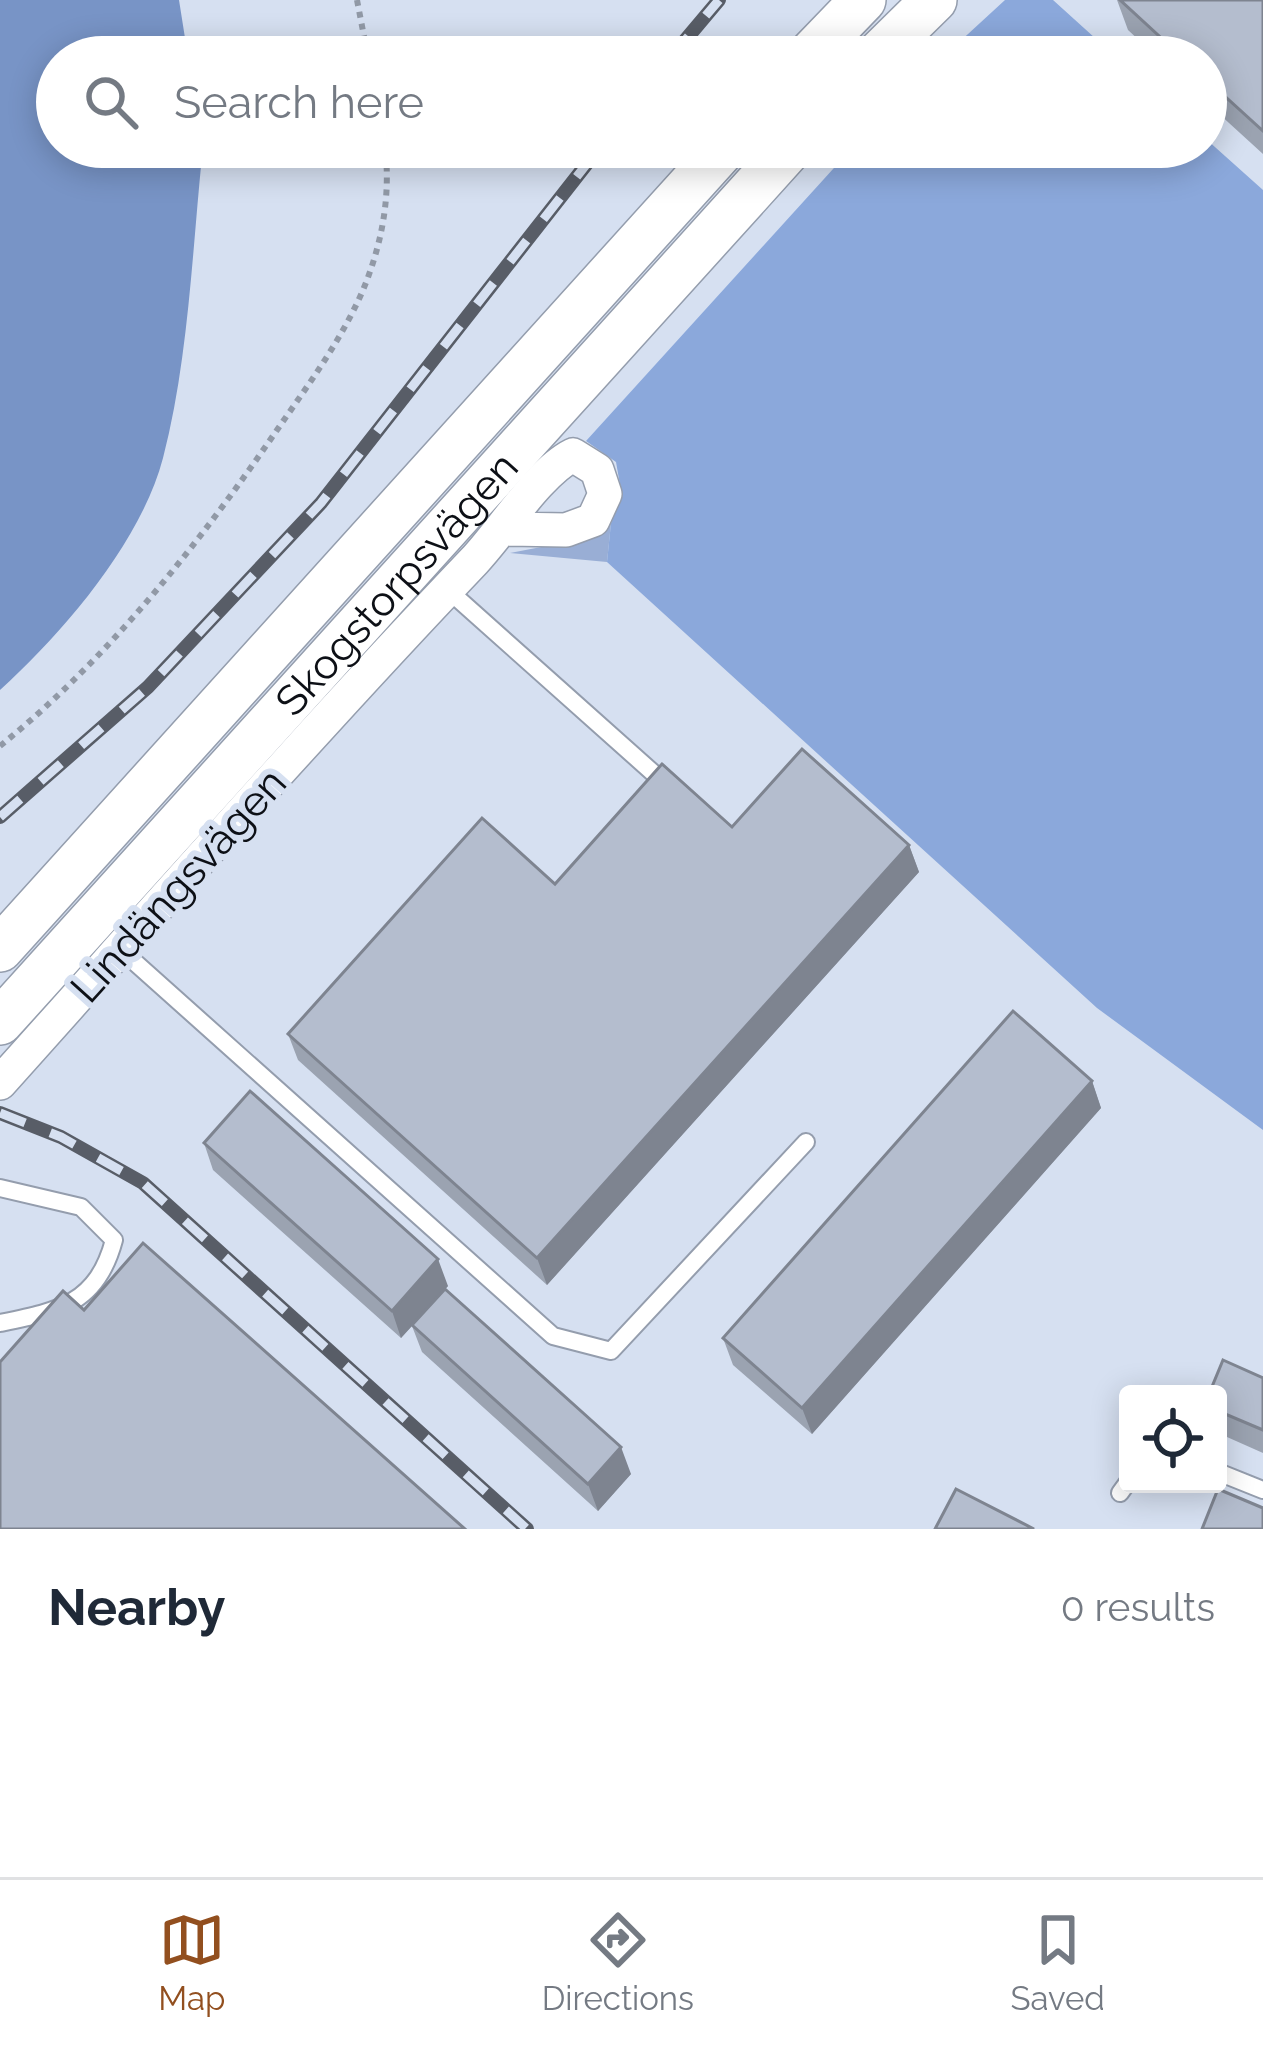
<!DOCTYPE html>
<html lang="en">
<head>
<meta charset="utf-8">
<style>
  :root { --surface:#fff; --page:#f2f2f3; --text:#1f2937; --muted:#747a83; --line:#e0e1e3; --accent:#924f1f }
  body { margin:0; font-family:Raleway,sans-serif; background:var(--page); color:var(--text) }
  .controls { position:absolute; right:36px; bottom:36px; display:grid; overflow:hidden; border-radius:12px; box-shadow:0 6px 30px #0003 }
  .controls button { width:108px; height:108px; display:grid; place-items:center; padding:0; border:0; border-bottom:3px solid var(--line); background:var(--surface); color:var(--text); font:60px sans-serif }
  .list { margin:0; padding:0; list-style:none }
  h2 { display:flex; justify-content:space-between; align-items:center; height:156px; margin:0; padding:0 48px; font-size:51px }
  h2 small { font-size:39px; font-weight:400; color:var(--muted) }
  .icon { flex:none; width:66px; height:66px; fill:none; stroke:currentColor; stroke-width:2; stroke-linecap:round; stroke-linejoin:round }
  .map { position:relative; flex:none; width:1263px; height:1529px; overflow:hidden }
  .search { position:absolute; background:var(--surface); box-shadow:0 6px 30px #0003; left:36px; right:36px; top:36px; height:132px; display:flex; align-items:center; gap:30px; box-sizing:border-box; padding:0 42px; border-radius:66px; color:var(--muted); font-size:45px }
  .sheet { height:348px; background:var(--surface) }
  nav { display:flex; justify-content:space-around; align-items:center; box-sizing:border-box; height:168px; border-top:3px solid var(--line); background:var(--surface); font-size:33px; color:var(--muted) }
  nav a { display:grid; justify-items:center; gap:6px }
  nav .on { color:var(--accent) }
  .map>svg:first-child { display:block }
  .green { fill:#99aed5 }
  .forest { fill:#8ba8db }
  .water { fill:#7894c6 }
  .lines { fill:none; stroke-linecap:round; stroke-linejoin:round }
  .lane-casing { stroke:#949dad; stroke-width:20 }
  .street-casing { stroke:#949dad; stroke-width:36 }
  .secondary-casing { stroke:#949dad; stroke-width:48 }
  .path { stroke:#9199a6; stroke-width:6; stroke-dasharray:6 6; stroke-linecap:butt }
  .lane { stroke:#fff; stroke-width:16 }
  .street { stroke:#fff; stroke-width:33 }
  .secondary { stroke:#fff; stroke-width:45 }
  .rail-casing { stroke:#585d67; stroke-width:14 }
  .rail { stroke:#d6e0f1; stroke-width:9; stroke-dasharray:27; stroke-linecap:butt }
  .wall { fill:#9ba3b1 }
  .shaded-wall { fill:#7e8490 }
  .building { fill:#b4bdce; stroke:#7e8490; stroke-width:3 }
  .labels { text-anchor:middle; stroke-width:12; stroke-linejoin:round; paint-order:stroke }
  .street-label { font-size:42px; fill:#0d1016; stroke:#d6e0f1 }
</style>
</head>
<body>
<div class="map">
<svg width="1263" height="1529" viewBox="0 0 1263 1529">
  <rect width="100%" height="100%" fill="#d6e0f1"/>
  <path class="green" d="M611,523L607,562L510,553L593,537Z"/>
  <path class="forest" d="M1005,0H1053L1116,57H943Z
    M1206,139L1263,190V1130L1097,1008L607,562L611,523L622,496L616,462L586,441L853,147H1206Z"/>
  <path class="water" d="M0,0H179L188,57H57V147H201L202,156C192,255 188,362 163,458C141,542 63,633 0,690Z"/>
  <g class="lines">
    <defs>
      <path id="lane" d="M447,589L660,779
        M120,949L553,1336L611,1351L806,1142
        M0,1188L81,1207L114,1240C97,1304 59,1311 0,1323
        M1218,1472L1263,1490
        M1120,1493L1128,1482"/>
      <path id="street" d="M0,1083C157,908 312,731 474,561C503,530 539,472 573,455L597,470L605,494L593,520L566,530L505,529"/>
      <g id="secondary">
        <path d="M808,57L863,0"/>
        <path d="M876,57L934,0"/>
        <path d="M0,949L725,147"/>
        <path id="s1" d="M0,1022L791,147"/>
      </g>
    </defs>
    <use href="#lane" class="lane-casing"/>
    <use href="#street" class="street-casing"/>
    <use href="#secondary" class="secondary-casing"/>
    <path class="path" d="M357,0L368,57
      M756,57L773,38
      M0,746C109,658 198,545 277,430C308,385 341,341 363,290C382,244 391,196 385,147"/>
    <use href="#lane" class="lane"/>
    <use href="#street" class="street"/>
    <use href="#secondary" class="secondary"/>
    <defs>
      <path id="rail" d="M671,57L719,0
        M0,817L148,687L321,503L600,147
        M0,1113L61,1137L143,1183L527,1529"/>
    </defs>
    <use href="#rail" class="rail-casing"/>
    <use href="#rail" class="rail"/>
  </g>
  <path class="wall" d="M1117,0H1263V154L1206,102V57H1157L1128,30Z
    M732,827L909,845L919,872L547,1285L298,1060L288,1034L555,884Z
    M1092,1081L1101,1108L812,1434L733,1365L723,1338Z
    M204,1143L448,1286L417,1320L631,1474L598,1511L422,1352L412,1326L401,1338L213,1170Z
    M1263,1378V1453L1218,1433V1411Z"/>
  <path class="shaded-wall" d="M909,845L919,872L547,1285L537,1258Z
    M1092,1081L1101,1108L812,1434L802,1408Z
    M438,1259L448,1286L401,1338L392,1311Z
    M621,1447L631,1474L598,1511L588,1484Z"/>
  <path class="building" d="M1120,0H1263V131L1206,79V57H1182Z
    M802,749L909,845L537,1258L288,1034L482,818L555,884L662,764L732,827Z
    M1013,1011L1092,1081L802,1408L723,1338Z
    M250,1091L438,1259L392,1311L204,1143Z
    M143,1243L465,1529H0V1362L63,1291L84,1310Z
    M445,1289L621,1447L588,1484L412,1325Z
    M1223,1360L1263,1378V1430L1218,1411V1394H1209Z
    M956,1489L1034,1529H935Z
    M1218,1489L1263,1508V1529H1202Z"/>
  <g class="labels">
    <g class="street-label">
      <text dy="15" stroke="none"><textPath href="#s1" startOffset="591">Skogstorpsvägen</textPath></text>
      <text transform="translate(178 885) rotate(-48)" y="15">Lindängsvägen</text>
    </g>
  </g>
</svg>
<div class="controls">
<button><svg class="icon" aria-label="locate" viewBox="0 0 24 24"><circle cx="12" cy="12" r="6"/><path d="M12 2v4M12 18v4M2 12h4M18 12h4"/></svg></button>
</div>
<div class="search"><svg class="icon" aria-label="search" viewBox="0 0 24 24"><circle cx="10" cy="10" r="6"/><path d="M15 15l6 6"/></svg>Search here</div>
</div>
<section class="sheet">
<h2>Nearby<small>0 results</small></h2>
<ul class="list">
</ul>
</section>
<nav>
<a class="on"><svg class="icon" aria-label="map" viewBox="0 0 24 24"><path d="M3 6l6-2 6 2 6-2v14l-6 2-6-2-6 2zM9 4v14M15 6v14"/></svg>Map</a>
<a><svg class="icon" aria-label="directions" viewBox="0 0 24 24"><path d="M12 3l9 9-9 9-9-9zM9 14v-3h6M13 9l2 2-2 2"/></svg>Directions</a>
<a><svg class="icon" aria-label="saved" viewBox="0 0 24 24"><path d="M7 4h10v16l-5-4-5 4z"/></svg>Saved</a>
</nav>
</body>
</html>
